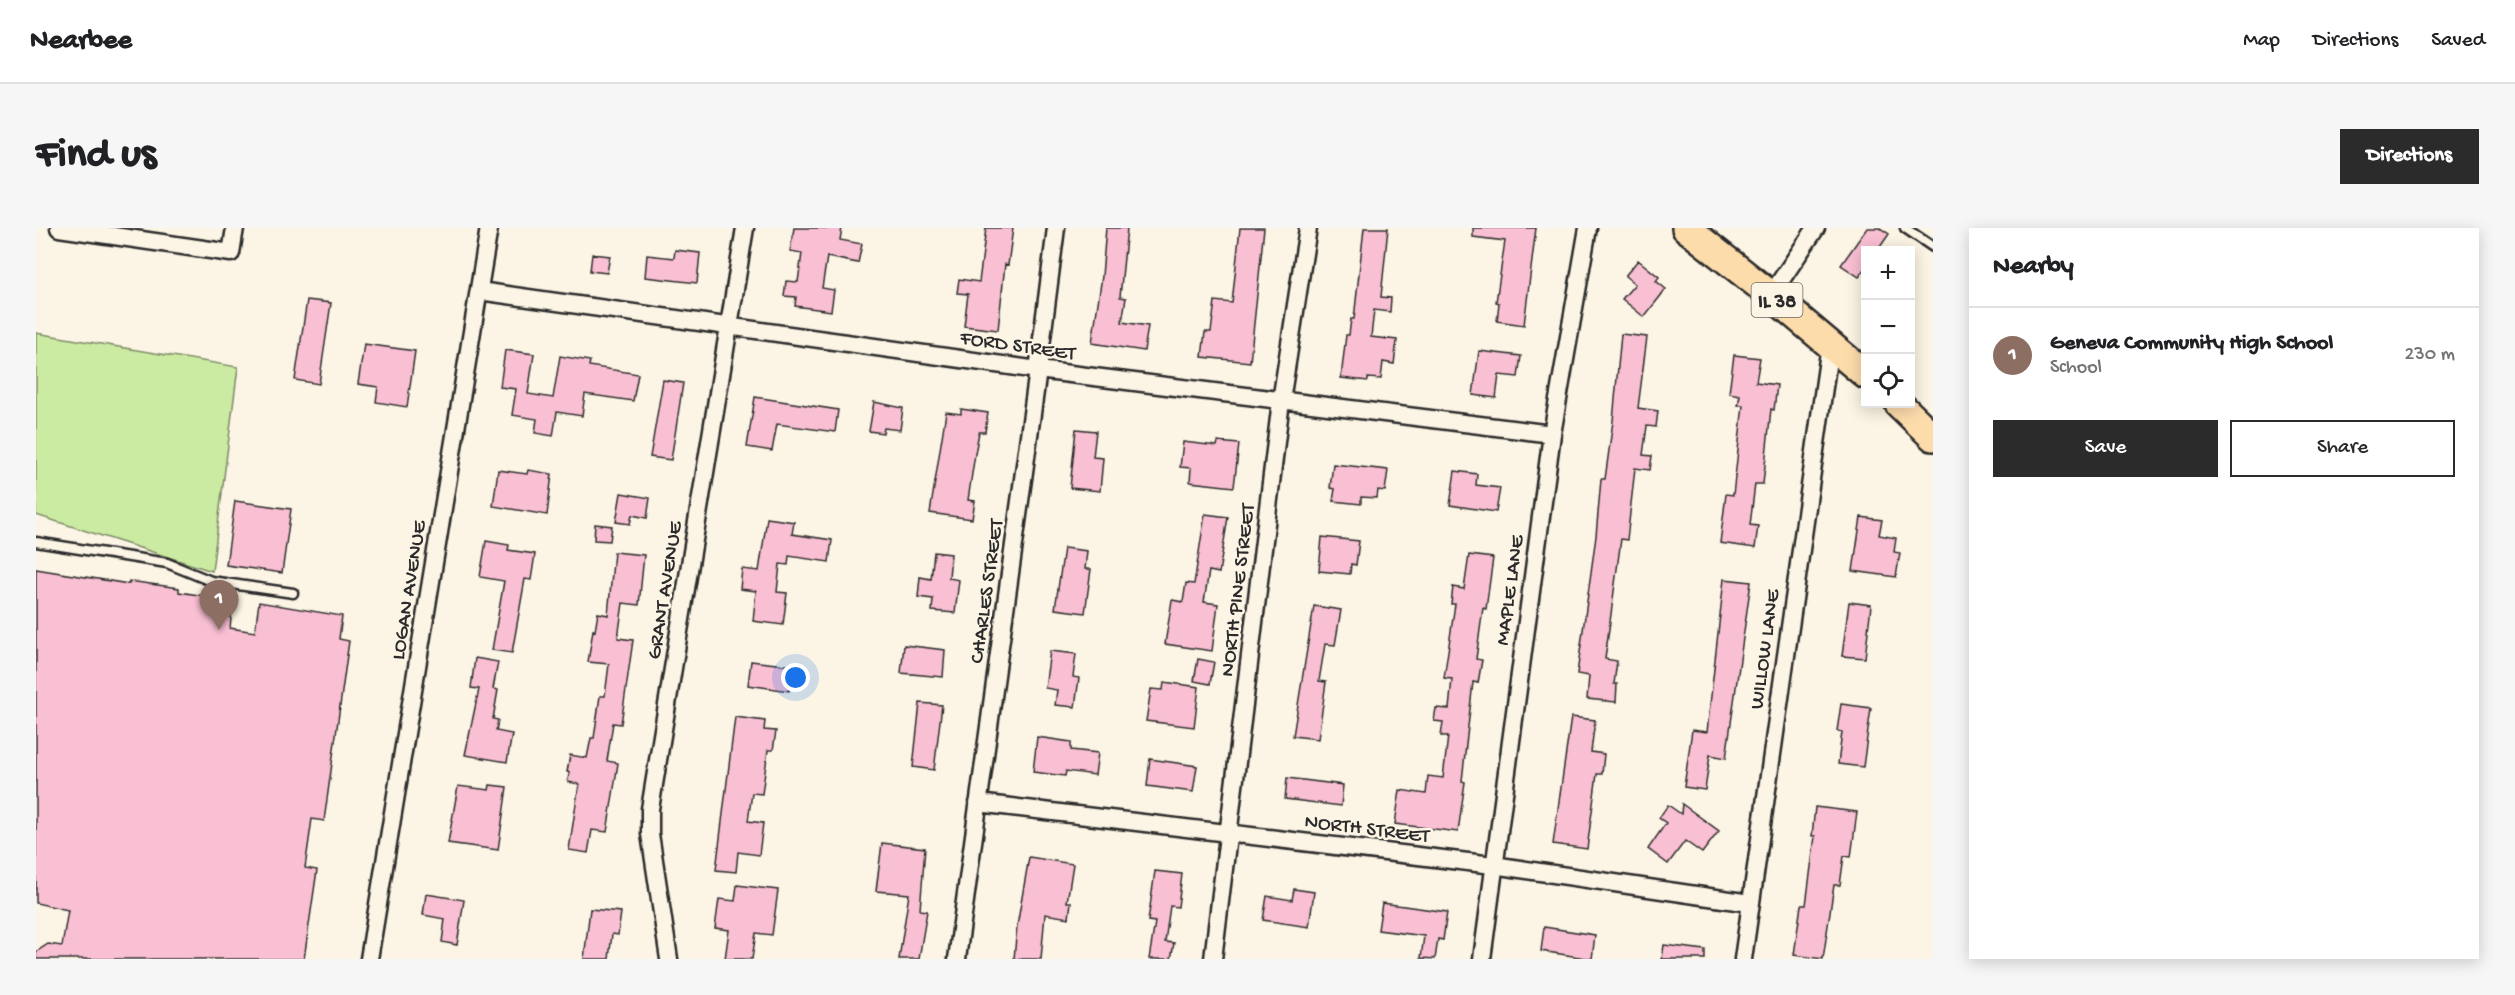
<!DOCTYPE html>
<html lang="en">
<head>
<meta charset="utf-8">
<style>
  :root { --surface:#fff; --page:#f6f6f6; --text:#202124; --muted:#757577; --line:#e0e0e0; --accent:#2b2b2b }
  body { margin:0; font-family:"Gochi Hand",sans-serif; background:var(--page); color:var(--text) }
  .controls { position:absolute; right:18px; top:18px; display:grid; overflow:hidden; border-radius:0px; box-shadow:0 3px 15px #0003 }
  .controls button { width:54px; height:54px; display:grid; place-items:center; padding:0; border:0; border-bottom:2px solid var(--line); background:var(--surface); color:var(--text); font:30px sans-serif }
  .you { position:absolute; left:760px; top:450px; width:21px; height:21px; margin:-15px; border:4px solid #fff; border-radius:50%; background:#1a73e8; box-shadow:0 0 0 9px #1a73e833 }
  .badge { display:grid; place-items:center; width:39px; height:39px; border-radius:50%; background:var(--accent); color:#fff; font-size:20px; font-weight:700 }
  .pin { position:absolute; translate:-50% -50px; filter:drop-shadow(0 2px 3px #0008) }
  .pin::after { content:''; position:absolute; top:32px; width:21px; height:18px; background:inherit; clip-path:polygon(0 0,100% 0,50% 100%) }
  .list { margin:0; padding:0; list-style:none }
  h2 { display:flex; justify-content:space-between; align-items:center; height:78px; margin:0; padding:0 24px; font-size:26px }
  h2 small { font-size:20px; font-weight:400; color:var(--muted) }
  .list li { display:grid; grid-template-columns:39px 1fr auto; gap:18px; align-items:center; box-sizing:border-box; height:96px; padding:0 24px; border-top:2px solid var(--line) }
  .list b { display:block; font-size:22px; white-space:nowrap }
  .list p { margin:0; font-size:20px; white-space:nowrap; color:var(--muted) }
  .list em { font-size:20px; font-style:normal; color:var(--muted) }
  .actions { display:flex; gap:12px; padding:18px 24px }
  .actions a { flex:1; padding:14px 0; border:2px solid var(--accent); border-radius:0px; text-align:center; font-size:21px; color:var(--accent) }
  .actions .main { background:var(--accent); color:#fff }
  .icon { flex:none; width:33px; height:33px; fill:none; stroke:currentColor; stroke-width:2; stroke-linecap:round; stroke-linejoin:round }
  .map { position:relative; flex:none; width:1897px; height:731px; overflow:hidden; border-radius:0px }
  header { display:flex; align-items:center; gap:36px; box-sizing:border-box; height:84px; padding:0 30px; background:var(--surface); border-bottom:2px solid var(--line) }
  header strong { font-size:28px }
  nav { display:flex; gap:33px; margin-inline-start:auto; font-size:21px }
  .intro { display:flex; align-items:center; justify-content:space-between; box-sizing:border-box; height:144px; padding:0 36px }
  h1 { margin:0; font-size:42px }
  .button { padding:15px 27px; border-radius:0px; background:var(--accent); color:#fff; font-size:21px; font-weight:700 }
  main { display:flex; gap:36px; padding:0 36px }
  aside { flex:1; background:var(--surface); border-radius:0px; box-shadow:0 3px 15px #0003 }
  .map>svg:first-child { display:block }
  .green { fill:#cbeaa2; stroke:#7b8a66; stroke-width:1.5 }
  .building { fill:#f9bfd3; stroke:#2b2b2b; stroke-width:1.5 }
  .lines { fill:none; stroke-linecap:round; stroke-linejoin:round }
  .service-casing { stroke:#2b2b2b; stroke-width:13 }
  .minor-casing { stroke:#2b2b2b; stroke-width:21 }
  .primary-casing { stroke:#2b2b2b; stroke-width:32 }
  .service { stroke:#fcf5e5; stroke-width:8 }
  .minor { stroke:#fcf5e5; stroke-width:16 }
  .primary { stroke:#fddcac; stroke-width:27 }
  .labels { text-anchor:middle; stroke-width:5; stroke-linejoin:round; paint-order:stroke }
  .shield { fill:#fcf5e5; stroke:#6a6863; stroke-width:1.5 }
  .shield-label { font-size:20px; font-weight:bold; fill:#2b2b2b }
  .street-label { font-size:21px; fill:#2b2b2b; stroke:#fcf5e5 }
</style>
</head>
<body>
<header>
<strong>Nearbee</strong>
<nav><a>Map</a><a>Directions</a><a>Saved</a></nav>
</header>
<div class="intro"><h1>Find us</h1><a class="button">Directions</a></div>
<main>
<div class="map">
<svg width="1897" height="731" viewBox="0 0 1897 731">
  <rect width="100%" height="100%" fill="#fcf5e5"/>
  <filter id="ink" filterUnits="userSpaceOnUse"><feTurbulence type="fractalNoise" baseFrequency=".0167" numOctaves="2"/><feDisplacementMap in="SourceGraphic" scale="12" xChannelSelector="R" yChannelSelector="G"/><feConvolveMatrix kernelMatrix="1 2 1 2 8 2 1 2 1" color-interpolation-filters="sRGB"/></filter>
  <g filter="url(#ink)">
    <path class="green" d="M0,105L202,139L176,343L0,287Z"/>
    <path class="building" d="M758,0H806L804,12L826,16L822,35L791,29L786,60L798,62L795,83L759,78L760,69L748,68L750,53L762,54L766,25L754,23Z
      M950,0H977L972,37L969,36L962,102L928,98L932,66L921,65L923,51L943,54Z
      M1070,0H1091L1084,69L1090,70L1086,94L1112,98L1108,123L1056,115L1066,48Z
      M1204,0H1228L1214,134L1166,129L1169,104H1175L1179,73L1196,75Z
      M1328,0H1352L1345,69L1355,70L1354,84L1338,82L1335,109L1361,112L1358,136L1347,134L1345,151L1332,150V153L1305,150L1310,107H1313L1315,91H1318Z
      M1437,0H1500L1488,97L1461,93L1463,75L1460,74L1469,13L1437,9Z
      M1831,0H1844L1853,6L1842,22H1830V40L1823,49L1805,37Z
      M639,22L664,25L661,55L609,49L611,27L638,30Z
      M556,26L574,28L571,45L554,43Z
      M1602,32L1623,49L1620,53L1630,61L1608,89L1586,71L1599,56L1589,48Z
      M271,72L295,75L283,156L259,152Z
      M1585,106L1611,109L1602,180L1622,183L1620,199L1611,198L1607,227L1616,228L1614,242L1599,240L1591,312L1585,311L1569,431L1581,433L1578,456H1581L1580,474L1551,471L1553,448L1541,446L1560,308L1565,251H1569L1577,193Z
      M328,116L379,123L371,179L340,174L342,159L322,156Z
      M469,122L498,126L492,166L517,170L524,128L554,133L553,138L602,146L597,173L549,166L546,188L521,184L517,208L499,205L501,191L476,187L480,161L464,159Z
      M1443,123L1485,128L1482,149L1463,147L1460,170L1437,167Z
      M1698,127L1724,130L1720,154L1741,157L1738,182L1735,181L1727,256H1719L1714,297L1722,298L1719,320L1684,315L1690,266L1697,267L1707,177H1702L1704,167L1693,165Z
      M627,152L647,155L635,232L614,229Z
      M719,169L802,182L799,204L741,196L736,223L711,219Z
      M838,174L867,180L864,202L848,200L847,205L833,203Z
      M925,181L952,185L949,204H943L939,226L932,272L939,273L936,291L894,285L910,184L925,186Z
      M1040,201L1060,203L1057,229L1067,230L1064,263L1034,260Z
      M1147,214L1181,218L1182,214L1203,216L1198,259L1154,254L1155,240L1144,239Z
      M1297,236L1352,242L1349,263L1342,262L1341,270L1325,269V276L1297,273L1299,261L1294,260Z
      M462,242L491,246L492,242L516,246L511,287L457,278Z
      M1419,243L1441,246L1440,257L1464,260L1460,284L1414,277Z
      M585,265L614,270L611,290L596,287L594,296L580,294Z
      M199,273L255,281L246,345L190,337Z
      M1169,286L1192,289L1183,345L1173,343L1168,374L1182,376L1176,423L1129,416L1136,372L1147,374L1150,355L1158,356Z
      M1825,289L1846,292L1843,307L1860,310L1858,324L1864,325L1860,349L1817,343Z
      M731,290L758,294L756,306L796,312L793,334L753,328L752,337L744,336L741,364L751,365L747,397L717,393L720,363L704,361L706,341L723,343Z
      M559,296L576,298L574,313L558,312Z
      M1286,309L1323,313L1320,337L1315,336L1314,346L1283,343Z
      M450,313L473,317L472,322L499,326L495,352L489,351L476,425L456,422L468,353L444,349Z
      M1028,320L1051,323L1049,341H1055L1049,385L1019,381Z
      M578,324L608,327L603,377L587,375L582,410L597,412L585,496L577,495L571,533L582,535L571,604L556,602L552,625L533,622L543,556L532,554L533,544H531L534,527L551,530L555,510H558L564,468H569L573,436L552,434L557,402L559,403L562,385L572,387Z
      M898,324L915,326L913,350L923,352L919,385L896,383L897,371L882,369L884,349L895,351Z
      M1433,327L1457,330L1450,381L1447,380L1440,431L1446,432L1442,455L1437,454L1426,553L1429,554L1422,604L1359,596L1364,562L1390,566L1392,548L1407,550L1412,508H1405L1407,494L1398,493L1400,480L1413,481L1416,451L1408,450L1419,376H1415L1417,359L1428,361Z
      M0,341L93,356V353L143,360V364L197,372L194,400L219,404L223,374L306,388L303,411L313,413L288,593L276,591L269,640L281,642L268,731H0V724L12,716L26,718L32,682L0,675Z
      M1688,351L1715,354L1690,530L1674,527L1669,562L1648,559L1656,502L1671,504Z
      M1813,374L1835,377L1829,430L1806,428Z
      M1278,378L1305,382L1299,417L1289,416L1283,453L1290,454L1282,511L1257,508Z
      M868,417L909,422L907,449L865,445Z
      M1014,423L1040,426L1037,449L1043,450L1039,479L1019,477L1021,462L1009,460Z
      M439,430L462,434L457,461L462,462L457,491L462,492L460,503L476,506L471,534L429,527L443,461L435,460Z
      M1162,431L1178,434L1174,456L1158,453Z
      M715,433L757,438L753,463L712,457Z
      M1128,454L1163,459L1158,499L1110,493L1115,461L1127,462Z
      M884,475L906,477L898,542L877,539Z
      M1805,476L1835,480L1827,539L1802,536L1806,504L1801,503Z
      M699,489L729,493L728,502L740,503L737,522H732L726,566L716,565L712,593L727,595L723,627L702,624L700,644L680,642Z
      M1535,489L1559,492L1555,524L1568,526L1566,546H1561L1551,621L1517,616Z
      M1001,509L1035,514V522L1062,525L1059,547L1030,543L1029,548L997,544Z
      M1114,531L1161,538L1157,564L1111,558Z
      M1251,550L1307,557L1305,578L1249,571Z
      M454,557L471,559L462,622L412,615L422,558L453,562Z
      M1646,576L1683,603L1666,625L1649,613L1632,636L1612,621L1630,595L1623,590L1632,577L1645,586Z
      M1779,579L1821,584L1815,629L1808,628L1804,657H1798L1787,731L1758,727L1765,677H1770L1779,608H1776Z
      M846,615L889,620L884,682L891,683L883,731H863L873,666L840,663Z
      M993,629L1037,636L1031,674H1035L1033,690L1009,686L1005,731H978L981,698Z
      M1119,643L1146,646L1142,679L1134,678L1129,714L1138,715L1135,731H1113L1119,694L1112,693Z
      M701,657L742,662L736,707L720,705L716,731H689L693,702L679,700L683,671L699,673Z
      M1258,661L1278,664L1273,699L1227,692L1231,668L1256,672Z
      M390,666L428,672L421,717L406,714L409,691L387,687Z
      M1346,675L1411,684L1407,712L1402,711L1399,731L1385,730L1388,708L1342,702Z
      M554,681L585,684L582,707L576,706L573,731H548Z
      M1508,699L1559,707L1556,731L1505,723Z
      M1628,717L1669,722V731H1626Z"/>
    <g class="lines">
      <defs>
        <path id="service" d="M1869,0L1897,19
          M0,314L131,335L175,353L257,365"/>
        <path id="minor" d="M23,0L195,25L199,0
          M443,63L1002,142L1516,206
          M1735,67L1780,0
          M942,575L1457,637L1714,675
          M333,731L453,0
          M633,731L614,606V581L709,0
          M921,731L1002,142L1020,0
          M1177,731L1245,173L1272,0
          M1446,731L1516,206L1552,0
          M1707,731L1794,117"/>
        <path id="primary" d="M1650,0L1735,67L1830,147
          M1863,176L1897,209"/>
      </defs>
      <use href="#service" class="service-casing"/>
      <use href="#minor" class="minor-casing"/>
      <use href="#primary" class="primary-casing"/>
      <use href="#service" class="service"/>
      <use href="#minor" class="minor"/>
      <use href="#primary" class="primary"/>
    </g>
  </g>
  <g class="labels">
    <rect class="shield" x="1715.5" y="55" width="51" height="34" rx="4.5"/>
    <g class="shield-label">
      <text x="1741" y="79">IL 38</text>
    </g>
    <g class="street-label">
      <text transform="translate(982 116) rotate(8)" y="7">FORD STREET</text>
      <text transform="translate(371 362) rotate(-81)" y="7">LOGAN AVENUE</text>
      <text transform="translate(627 362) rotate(-81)" y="7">GRANT AVENUE</text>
      <text transform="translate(1200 362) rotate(-83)" y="7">NORTH PINE STREET</text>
      <text transform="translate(1472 362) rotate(-82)" y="7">MAPLE LANE</text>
      <text transform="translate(949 363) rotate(-82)" y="7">CHARLES STREET</text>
      <text transform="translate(1727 421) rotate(-82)" y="7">WILLOW LANE</text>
      <text transform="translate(1331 599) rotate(7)" y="7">NORTH STREET</text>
    </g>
  </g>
</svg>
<div class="controls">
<button>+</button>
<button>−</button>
<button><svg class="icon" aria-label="locate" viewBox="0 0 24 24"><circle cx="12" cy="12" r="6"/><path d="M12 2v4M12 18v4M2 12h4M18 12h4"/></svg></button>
</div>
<div class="you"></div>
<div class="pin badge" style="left:183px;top:402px;background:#8d6e63">1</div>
</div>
<aside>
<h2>Nearby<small></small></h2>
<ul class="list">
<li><span class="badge" style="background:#8d6e63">1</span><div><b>Geneva Community High School</b><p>School</p></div><em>230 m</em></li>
</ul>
<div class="actions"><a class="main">Save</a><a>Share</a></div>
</aside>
</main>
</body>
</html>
